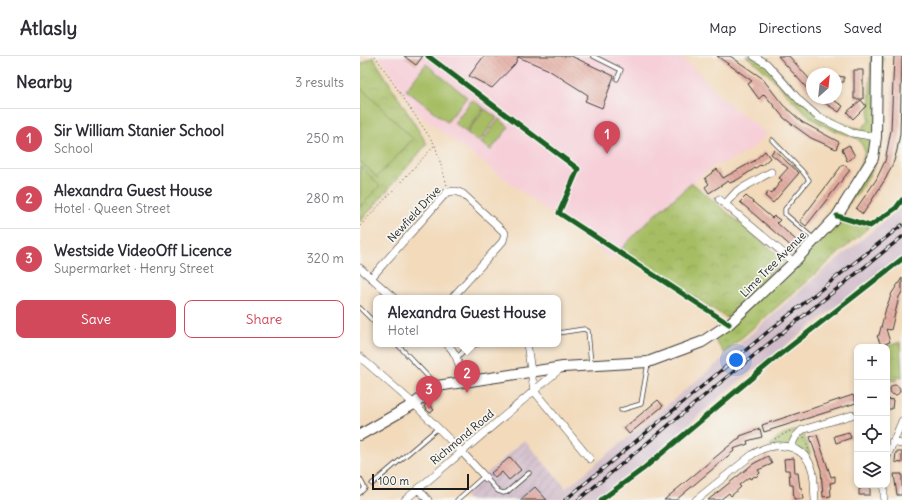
<!DOCTYPE html>
<html lang="en">
<head>
<meta charset="utf-8">
<style>
  :root { --surface:#fff; --page:#f7f7f7; --text:#2b2b33; --muted:#7c7c81; --line:#e1e1e2; --accent:#d1495b }
  body { margin:0; font-family:Delius,sans-serif; background:var(--page); color:var(--text) }
  .controls { position:absolute; right:12px; bottom:12px; display:grid; overflow:hidden; border-radius:8px; box-shadow:0 2px 6px #0003 }
  .controls button { width:36px; height:36px; display:grid; place-items:center; padding:0; border:0; border-bottom:1px solid var(--line); background:var(--surface); color:var(--text); font:20px sans-serif }
  .compass { position:absolute; left:446px; top:12px; width:36px; height:36px; border-radius:50%; background:var(--surface); box-shadow:0 2px 6px #0003; rotate:27deg }
  .scale { position:absolute; left:12px; bottom:10px; width:97px; box-sizing:border-box; padding-left:4px; border:2px solid #1c1c1c; border-top:0; font-size:11px; line-height:14px; white-space:nowrap; color:#1c1c1c; -webkit-text-stroke:3px #f6f6f2; paint-order:stroke }
  .you { position:absolute; left:376px; top:304px; width:14px; height:14px; margin:-10px; border:3px solid #fff; border-radius:50%; background:#1a73e8; box-shadow:0 0 0 6px #1a73e833 }
  .badge { display:grid; place-items:center; width:26px; height:26px; border-radius:50%; background:var(--accent); color:#fff; font-size:13px; font-weight:700 }
  .pin { position:absolute; translate:-50% -33px; filter:drop-shadow(0 1px 2px #0008) }
  .pin::after { content:''; position:absolute; top:21px; width:14px; height:12px; background:inherit; clip-path:polygon(0 0,100% 0,50% 100%) }
  .popup { position:absolute; left:13px; top:239px; width:188px; height:52px; box-sizing:border-box; display:grid; place-content:center; border-radius:8px; background:var(--surface); filter:drop-shadow(0 1px 3px #0005); font-size:13px; white-space:nowrap; color:var(--muted) }
  .popup b { font-size:15px; color:var(--text) }
  .popup::after { content:''; position:absolute; left:50%; top:100%; margin-left:-8px; border:8px solid transparent; border-top-color:var(--surface) }
  .list { margin:0; padding:0; list-style:none }
  h2 { display:flex; justify-content:space-between; align-items:center; height:52px; margin:0; padding:0 16px; font-size:17px }
  h2 small { font-size:13px; font-weight:400; color:var(--muted) }
  .list li { display:grid; grid-template-columns:26px 1fr auto; gap:12px; align-items:center; box-sizing:border-box; height:60px; padding:0 16px; border-top:1px solid var(--line) }
  .list b { display:block; font-size:15px; white-space:nowrap }
  .list p { margin:0; font-size:13px; white-space:nowrap; color:var(--muted) }
  .list em { font-size:13px; font-style:normal; color:var(--muted) }
  .actions { display:flex; gap:8px; padding:12px 16px }
  .actions a { flex:1; padding:9px 0; border:1px solid var(--accent); border-radius:8px; text-align:center; font-size:14px; color:var(--accent) }
  .actions .main { background:var(--accent); color:#fff }
  .icon { flex:none; width:22px; height:22px; fill:none; stroke:currentColor; stroke-width:2; stroke-linecap:round; stroke-linejoin:round }
  .map { position:relative; flex:none; width:542px; height:444px; overflow:hidden }
  header { display:flex; align-items:center; gap:24px; box-sizing:border-box; height:56px; padding:0 20px; background:var(--surface); border-bottom:1px solid var(--line) }
  header strong { font-size:19px }
  nav { display:flex; gap:22px; margin-inline-start:auto; font-size:14px }
  main { display:flex }
  aside { flex:1; background:var(--surface) }
  .map>svg:first-child { display:block }
  .built { fill:#f6cfd8 }
  .industrial { fill:url(#industrial-furrows) }
  .railway { fill:#d1bdca }
  .grass { fill:url(#grass-tufts); stroke:#616c40 }
  .park { fill:url(#park-crowns); stroke:#616c40 }
  .pitch { fill:#a6bd63; stroke:#616c40 }
  .building { fill:url(#building-back-hatch) }
  .lines { fill:none; stroke-linecap:round; stroke-linejoin:round }
  .lane-casing { stroke:#3c3834; stroke-width:5 }
  .street-casing { stroke:#3c3834; stroke-width:8 }
  .secondary-casing { stroke:#3c3834; stroke-width:12 }
  .path { stroke:#3c3834; stroke-width:1; stroke-dasharray:1 3; stroke-linecap:butt }
  .lane { stroke:#fff; stroke-width:3.5 }
  .street { stroke:#fff; stroke-width:7 }
  .secondary { stroke:#fff; stroke-width:10 }
  .rail-casing { stroke:#1c1c1c; stroke-width:3.5 }
  .rail { stroke:#f6f6f2; stroke-width:2; stroke-dasharray:6; stroke-linecap:butt }
  .cycleway-casing { stroke:#f6f6f2; stroke-width:8 }
  .cycleway { stroke:#1b5e20; stroke-width:5 }
  .labels { text-anchor:middle; stroke-width:3.5; stroke-linejoin:round; paint-order:stroke }
  .street-label { font-size:11px; fill:#1c1c1c; stroke:#f6f6f2 }
</style>
</head>
<body>
<header>
<strong>Atlasly</strong>
<nav><a>Map</a><a>Directions</a><a>Saved</a></nav>
</header>
<main>
<aside>
<h2>Nearby<small>3 results</small></h2>
<ul class="list">
<li><span class="badge">1</span><div><b>Sir William Stanier School</b><p>School</p></div><em>250 m</em></li>
<li><span class="badge">2</span><div><b>Alexandra Guest House</b><p>Hotel · Queen Street</p></div><em>280 m</em></li>
<li><span class="badge">3</span><div><b>Westside VideoOff Licence</b><p>Supermarket · Henry Street</p></div><em>320 m</em></li>
</ul>
<div class="actions"><a class="main">Save</a><a>Share</a></div>
</aside>
<div class="map">
<svg width="542" height="444" viewBox="0 0 542 444">
  <defs>
    <pattern id="industrial-furrows" width="10" height="10" patternUnits="userSpaceOnUse"><rect width="10" height="10" fill="#d1bdca"/><path d="M-1 1l2-2M0 10L10 0M9 11l2-2" fill="none" stroke="#b3a2ad"/></pattern>
    <pattern id="grass-tufts" width="24" height="20" patternUnits="userSpaceOnUse"><rect width="24" height="20" fill="#a6bd63"/><path d="M3 7l-1-3M5 7V3M7 7l1-3M15 17l-1-3M17 17v-4M19 17l1-3" fill="none" stroke="#8ea255"/></pattern>
    <pattern id="park-crowns" width="20" height="18" patternUnits="userSpaceOnUse"><rect width="20" height="18" fill="#a6bd63"/><path d="M2 6a3 3 0 1 1 6 0M12 15a3 3 0 1 1 6 0" fill="none" stroke="#8ea255"/></pattern>
    <pattern id="building-back-hatch" width="6" height="6" patternUnits="userSpaceOnUse"><rect width="6" height="6" fill="#e3aba0"/><path d="M-1 5l2 2M0 0l6 6M5-1l2 2" fill="none" stroke="#c29389"/></pattern>
  </defs>
  <rect width="100%" height="100%" fill="#f6f6f2"/>
  <filter id="ink" filterUnits="userSpaceOnUse"><feTurbulence type="fractalNoise" baseFrequency=".025" numOctaves="2"/><feDisplacementMap in="SourceGraphic" scale="8" xChannelSelector="R" yChannelSelector="G"/><feConvolveMatrix kernelMatrix="1 2 1 2 8 2 1 2 1" color-interpolation-filters="sRGB"/></filter>
  <filter id="wash" filterUnits="userSpaceOnUse"><feTurbulence type="fractalNoise" baseFrequency=".012" numOctaves="4" result="noise"/><feDisplacementMap in="SourceGraphic" scale="16" xChannelSelector="R" yChannelSelector="G"/><feGaussianBlur stdDeviation="0.9" result="paint"/><feColorMatrix in="noise" values="0 0 0 0 0 0 0 0 0 0 0 0 0 0 0 0 0 1.4 0 .05"/><feComposite in="paint" operator="in"/></filter>
  <g filter="url(#wash)">
    <rect width="100%" height="100%" fill="#f2dabb"/>
    <path class="built" d="M19,0H318L334,12L360,41L407,78L391,93L372,104L350,112L291,162L251,203L56,56Z"/>
    <path class="industrial" d="M164,384L206,432L192,444H109L104,438Z"/>
    <path class="railway" d="M542,151V200L369,333L281,410L261,423L236,444H192L359,306L464,214Z"/>
    <path class="grass" d="M386,0H404C436,30 455,63 501,73L509,65L511,0H523L521,86C517,115 497,140 478,160L510,170L364,297L352,280L434,206V197C460,168 496,133 505,95C503,91 500,84 496,82C484,77 471,75 459,67C431,49 414,18 386,0Z
      M442,374L450,396L448,405L438,395L410,390C417,379 429,375 442,374Z"/>
    <path class="park" d="M13,1L67,88L0,166V9Z
      M332,127L424,204L367,262L261,193L291,162Z
      M540,286L542,322L537,321L536,325L527,323V291H525Z"/>
    <path class="pitch" d="M66,8L107,41L87,66L46,34Z
      M0,31L53,83L17,121L0,105Z
      M112,44L124,52L106,76L94,67Z
      M125,53L137,62L119,86L107,77Z
      M139,63L149,71L131,94L121,87Z
      M0,110L20,130L0,151Z"/>
    <g id="blocks">
      <path class="building" d="M44,0H63L56,9Z
        M124,0H211L254,20L242,52L225,45L228,39L187,13L158,1L155,8L132,32L109,20Z
        M357,0H370L402,22L423,49L442,66L479,86L476,93L451,82L433,69L424,62L404,38L399,43L388,28L392,25Z
        M418,0H429L452,26V38Z
        M534,0H542L540,78L537,94L534,105L526,122L503,158L496,153L516,124L525,105L531,74Z
        M494,14H503V43H494Z
        M478,20L484,21V26H477Z
        M457,42H470L483,50L479,56Z
        M501,44L506,50L493,63L487,56Z
        M489,89L495,100L487,105L482,93Z
        M414,94L439,117L413,147L405,140L409,135L411,138L422,124L419,122L428,112L411,98Z
        M405,95L410,102L401,110L400,109L377,124L370,127L368,125L349,137L345,131L349,128L345,122L357,113L363,122L394,105Z
        M483,108L490,114L446,170L440,165Z
        M386,140L412,162L414,160L420,164L417,167L438,186L433,192L380,146Z
        M542,222V236L539,241L531,274L526,273L530,286L521,289L517,280L519,279L526,252L532,237Z
        M530 334a5 5 0 1 1 10 0a5 5 0 1 1-10 0Z
        M493,339L496,347L404,376L402,369Z
        M527,343L533,344L532,353H527Z
        M298,344L303,350L269,378L264,372Z
        M67,346L74,354L70,357L64,351Z
        M400,373L402,381L387,385L388,388L373,393L374,395L316,444H304L376,384L380,382V380Z
        M489,376L491,382L476,387L474,380Z
        M457,379L471,421L475,420V426L470,427L471,440L463,441L461,414L450,381Z
        M536,396H542V407L535,406Z
        M408,400L412,408L398,414L400,417L396,421L395,420L390,423L389,421L379,429L381,431L371,440L369,437L360,444H348L393,408Z
        M150,401L161,414L149,424L142,416L135,422L131,417Z
        M434,402L435,417H438L440,432H442L443,443H434L433,429H430L429,414H425L424,403Z
        M534,418H542V439H537Z
        M501,429H510V439H499V433H501Z
        M175,431L187,444H160Z"/>
    </g>
  </g>
  <g filter="url(#ink)">
    <use href="#blocks" fill-opacity="0" stroke="#3c3834" stroke-width="1"/>
    <g class="lines">
      <defs>
        <path id="lane" d="M233,0L261,14L257,23
          M412,84L443,116L449,124L425,153V158L454,183
          M0,252L16,268
          M198,277L224,273L228,275L231,308
          M37,288L76,329
          M97,302L108,290L119,288
          M261,354L281,348L288,307
          M126,422L138,435L143,437L147,436L169,417
          M0,423L5,432L0,437
          M12,428L78,372
          M97,444L124,420"/>
        <path id="street" d="M394,0L407,8L440,45L458,61L492,77L516,81
          M359,143L434,206
          M365,148L377,135L411,116
          M0,212L34,242
          M11,222L87,136L96,135L103,138L145,177L143,185L92,242
          M87,288C98,298 99,311 103,325
          M167,288L174,335
          M0,301L54,348L102,396L126,422
          M174,335L230,403
          M532,386L542,388
          M431,390L436,380L442,374L492,359
          M527,401L542,365
          M524,429V444
          M58,433L68,444
          M45,444L201,312
          M336,444L393,398C414,385 443,386 452,413C455,423 454,434 455,444"/>
        <path id="secondary" d="M0,379L54,348L77,330L203,311L288,306L342,286L369,268L434,206L477,160L513,102L516,81L517,0"/>
      </defs>
      <use href="#lane" class="lane-casing"/>
      <use href="#street" class="street-casing"/>
      <use href="#secondary" class="secondary-casing"/>
      <path class="path" d="M15,0L75,89L87,129
        M0,170L74,90
        M444,381L449,395
        M415,383L430,375"/>
      <use href="#lane" class="lane"/>
      <use href="#street" class="street"/>
      <use href="#secondary" class="secondary"/>
      <defs>
        <path id="rail" d="M205,444L410,274L542,169
          M218,444L367,321L542,181"/>
      </defs>
      <use href="#rail" class="rail-casing"/>
      <use href="#rail" class="rail"/>
      <defs>
        <path id="cycleway" d="M68,0L218,113L199,157L369,268
          M477,160L510,170L536,152L542,144
          M241,444L283,413L418,300L542,203"/>
      </defs>
      <use href="#cycleway" class="cycleway-casing"/>
      <use href="#cycleway" class="cycleway"/>
    </g>
  </g>
  <g class="labels">
    <g class="street-label">
      <text transform="translate(54 158) rotate(-47)" y="4">Newfield Drive</text>
      <text transform="translate(413 208) rotate(-45)" y="4">Lime Tree Avenue</text>
      <text transform="translate(102 381) rotate(-40)" y="4">Richmond Road</text>
    </g>
  </g>
</svg>
<div class="controls">
<button>+</button>
<button>−</button>
<button><svg class="icon" aria-label="locate" viewBox="0 0 24 24"><circle cx="12" cy="12" r="6"/><path d="M12 2v4M12 18v4M2 12h4M18 12h4"/></svg></button>
<button><svg class="icon" aria-label="layers" viewBox="0 0 24 24"><path d="M12 4l9 5-9 5-9-5zM3 14l9 5 9-5"/></svg></button>
</div>
<svg class="compass" viewBox="-18 -18 36 36"><path d="M0-13l5 13h-10z" fill="#e53935"/><path d="M0 13l5-13h-10z" fill="#7c7c81"/></svg>
<div class="scale">100 m</div>
<div class="you"></div>
<div class="pin badge" style="left:247px;top:98px">1</div>
<div class="pin badge" style="left:107px;top:337px">2</div>
<div class="popup"><b>Alexandra Guest House</b>Hotel</div>
<div class="pin badge" style="left:69px;top:353px">3</div>
</div>
</main>
</body>
</html>
